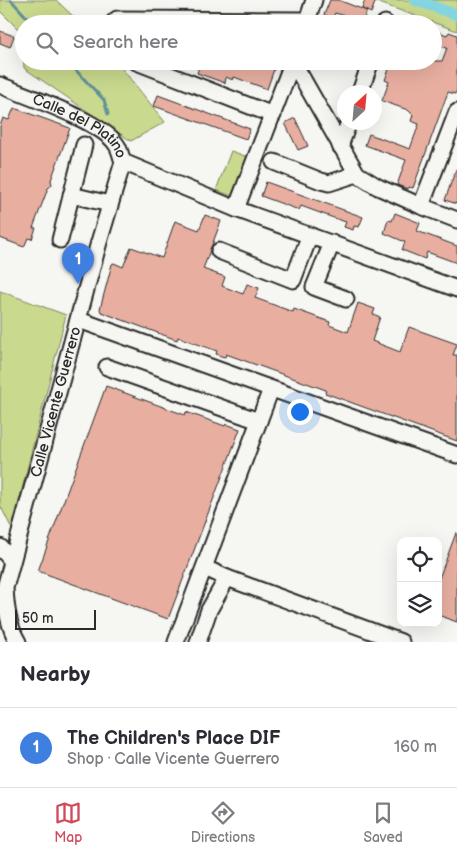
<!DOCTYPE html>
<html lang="en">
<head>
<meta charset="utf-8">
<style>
  :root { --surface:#fff; --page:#f2f2f3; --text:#2b2b33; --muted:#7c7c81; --line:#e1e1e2; --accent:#d1495b }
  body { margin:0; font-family:"Balsamiq Sans",sans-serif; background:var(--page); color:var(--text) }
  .controls { position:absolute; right:15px; bottom:15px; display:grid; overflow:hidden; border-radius:10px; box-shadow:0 5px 20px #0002 }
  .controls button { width:45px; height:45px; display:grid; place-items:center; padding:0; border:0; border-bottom:1px solid var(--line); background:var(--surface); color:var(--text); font:25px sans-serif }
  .compass { position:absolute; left:337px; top:85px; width:45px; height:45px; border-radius:50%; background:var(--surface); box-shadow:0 5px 20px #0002; rotate:26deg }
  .scale { position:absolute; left:15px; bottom:12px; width:81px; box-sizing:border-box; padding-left:5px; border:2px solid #2b2b2b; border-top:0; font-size:14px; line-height:18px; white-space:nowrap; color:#2b2b2b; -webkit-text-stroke:4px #f6f6f2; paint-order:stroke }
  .you { position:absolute; left:299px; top:411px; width:18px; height:18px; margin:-12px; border:4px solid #fff; border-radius:50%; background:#1a73e8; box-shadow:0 0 0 8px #1a73e833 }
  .badge { display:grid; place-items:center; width:32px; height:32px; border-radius:50%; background:var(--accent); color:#fff; font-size:16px; font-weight:700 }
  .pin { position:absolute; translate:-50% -41px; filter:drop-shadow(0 1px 2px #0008) }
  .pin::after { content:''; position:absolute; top:26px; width:18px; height:15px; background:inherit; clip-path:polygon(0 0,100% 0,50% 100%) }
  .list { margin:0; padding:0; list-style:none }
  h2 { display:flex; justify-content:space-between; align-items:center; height:65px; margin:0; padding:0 20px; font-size:21px }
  h2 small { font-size:16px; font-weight:400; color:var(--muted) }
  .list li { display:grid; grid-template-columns:32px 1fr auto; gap:15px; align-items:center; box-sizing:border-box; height:80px; padding:0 20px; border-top:1px solid var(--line) }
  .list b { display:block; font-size:19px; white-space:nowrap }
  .list p { margin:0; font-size:16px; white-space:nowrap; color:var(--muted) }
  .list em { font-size:16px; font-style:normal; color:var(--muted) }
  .icon { flex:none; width:28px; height:28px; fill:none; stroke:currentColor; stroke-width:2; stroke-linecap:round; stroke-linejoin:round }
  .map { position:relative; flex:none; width:457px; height:642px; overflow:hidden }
  .search { position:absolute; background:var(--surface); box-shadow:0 5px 20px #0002; left:15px; right:15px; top:15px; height:55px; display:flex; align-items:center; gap:12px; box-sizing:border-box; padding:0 18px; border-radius:28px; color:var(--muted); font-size:19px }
  .sheet { height:145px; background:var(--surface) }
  nav { display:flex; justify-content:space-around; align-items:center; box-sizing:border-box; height:70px; border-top:1px solid var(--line); background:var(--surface); font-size:14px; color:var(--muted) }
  nav a { display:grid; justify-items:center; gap:2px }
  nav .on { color:var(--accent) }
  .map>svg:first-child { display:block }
  .green { fill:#c9d98d; stroke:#7a825c }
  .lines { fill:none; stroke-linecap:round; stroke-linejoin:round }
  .stream { stroke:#619198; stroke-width:3 }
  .canal { stroke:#85d5e0; stroke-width:11 }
  .building { fill:#e8afa1; stroke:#2b2b2b }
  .minor-casing { stroke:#2b2b2b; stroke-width:19 }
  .minor { stroke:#f6f6f2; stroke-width:15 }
  .labels { text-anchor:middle; stroke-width:4.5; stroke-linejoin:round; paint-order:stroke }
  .street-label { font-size:15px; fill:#2b2b2b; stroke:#f6f6f2 }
</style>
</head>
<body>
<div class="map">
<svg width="457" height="642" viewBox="0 0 457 642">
  <rect width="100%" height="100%" fill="#f6f6f2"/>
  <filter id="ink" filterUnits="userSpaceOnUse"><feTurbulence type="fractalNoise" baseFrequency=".02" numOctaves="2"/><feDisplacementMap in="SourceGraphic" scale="10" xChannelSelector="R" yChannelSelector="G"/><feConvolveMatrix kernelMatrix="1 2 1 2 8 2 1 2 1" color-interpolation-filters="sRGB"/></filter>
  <g filter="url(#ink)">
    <path class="green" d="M0,0H56L81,24H24V61H116L165,122L131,141L24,68L22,33L0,11Z
      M371,0H457V31Z
      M231,151L248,157L232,196L216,190Z
      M0,291L66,315L12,529L0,505Z"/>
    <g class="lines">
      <path class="stream" d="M11,0L33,24
        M67,61L104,100L108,114"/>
      <path class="canal" d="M415,0L457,15"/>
    </g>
    <path class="building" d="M330,0H338L367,11L362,9L365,0H376L371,13L367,11L363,21L335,13L333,18L324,15Z
      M433,30L447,35L449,32L457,35V90L455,94L448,92L413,188L409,187L408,189L397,185L406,160L365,145L369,134L410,149L419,124L411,121L413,115L408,110L382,101L389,82L385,80L392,61H442L447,48L433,43Z
      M0,31L14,36L10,47L0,43Z
      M201,61H277L267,89L234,77L233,80L226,77L225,83L197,73Z
      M158,95L250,129L246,139L154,106Z
      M14,108L70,128L51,180L52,185L48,188L33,228H36L32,239L28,238L24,247L0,238V126L3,118L9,120Z
      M295,118L308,146L298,150L285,123Z
      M456,169L457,170V204L445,200Z
      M266,182L363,217L359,227L354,226L353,230L344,227L346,222L331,217L301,206L299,210L261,196Z
      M395,213L420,223L417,231L457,246V263L427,252L425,259L402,250L405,242L384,233L388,220L392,221Z
      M205,215L221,221L203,269L225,277L222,286L243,294L247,284L259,288L255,298L293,312L294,309L330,322L329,325L348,332L358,303L375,309L373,314L380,317L372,341L400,352L409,327L457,344L453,355H457V441L325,393L326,390L226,354L225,357L221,356L216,354L217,351L178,337L177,340L101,312L100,309L112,264L114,263L123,267L131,247L162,258L175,221L199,230Z
      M106,386L185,415L186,412L225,426L226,424L240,429L168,619L38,571Z
      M456,533H457V622L438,615V581Z"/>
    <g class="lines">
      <defs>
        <g id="minor">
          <path d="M112,24L117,19L308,20"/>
          <path d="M306,24L314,0"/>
          <path d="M385,24V23"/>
          <path d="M134,61L273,115"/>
          <path d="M293,62L357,174L378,187L421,206L457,220"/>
          <path id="s1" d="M0,85C28,97 101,121 116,144C120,149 121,157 123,162L236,209L457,289"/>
          <path d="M360,92L371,61"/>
          <path d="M340,146L349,122"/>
          <path d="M274,162L321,181L329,183L357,174"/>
          <path d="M71,195L110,204"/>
          <path d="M421,206L457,112"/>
          <path d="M236,209L293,61"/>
          <path d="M60,240L84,145"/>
          <path d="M332,243L314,287L346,299"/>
          <path d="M219,251L293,280L310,235"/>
          <path d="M79,320L457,455"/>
          <path d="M107,367L259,421"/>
          <path d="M0,547L12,561"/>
          <path d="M205,568L227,578L401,642"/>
          <path id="s2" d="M18,642C8,626 6,606 5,588L99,242L123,162"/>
          <path d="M176,642L271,389"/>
          <path d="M198,642L209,610L227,578"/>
        </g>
      </defs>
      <use href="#minor" class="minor-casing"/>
      <use href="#minor" class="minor"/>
    </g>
  </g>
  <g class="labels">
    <g class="street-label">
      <text dy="5" stroke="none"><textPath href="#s1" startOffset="91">Calle del Platino</textPath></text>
      <text dy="5" stroke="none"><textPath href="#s2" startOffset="249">Calle Vicente Guerrero</textPath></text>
    </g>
  </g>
</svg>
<div class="controls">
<button><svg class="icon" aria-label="locate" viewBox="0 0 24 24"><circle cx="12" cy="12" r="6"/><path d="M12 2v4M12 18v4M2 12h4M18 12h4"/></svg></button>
<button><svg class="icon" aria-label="layers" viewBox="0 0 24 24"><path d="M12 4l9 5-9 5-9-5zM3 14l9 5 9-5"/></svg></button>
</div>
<svg class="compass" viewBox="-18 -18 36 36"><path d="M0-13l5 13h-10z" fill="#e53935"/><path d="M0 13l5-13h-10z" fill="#7c7c81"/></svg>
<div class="scale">50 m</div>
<div class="you"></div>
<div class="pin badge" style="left:78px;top:284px;background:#3f7fe0">1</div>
<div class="search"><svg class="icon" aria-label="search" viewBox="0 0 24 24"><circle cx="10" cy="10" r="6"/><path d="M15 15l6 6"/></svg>Search here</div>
</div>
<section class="sheet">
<h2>Nearby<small></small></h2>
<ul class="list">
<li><span class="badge" style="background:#3f7fe0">1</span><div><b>The Children's Place DIF</b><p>Shop · Calle Vicente Guerrero</p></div><em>160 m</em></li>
</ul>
</section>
<nav>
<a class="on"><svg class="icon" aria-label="map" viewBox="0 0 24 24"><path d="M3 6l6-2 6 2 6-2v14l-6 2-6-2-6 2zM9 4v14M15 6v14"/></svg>Map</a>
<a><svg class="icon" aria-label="directions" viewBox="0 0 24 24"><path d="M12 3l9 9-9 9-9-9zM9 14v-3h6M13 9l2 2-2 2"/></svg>Directions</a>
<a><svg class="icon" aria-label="saved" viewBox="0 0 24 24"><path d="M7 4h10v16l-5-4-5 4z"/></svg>Saved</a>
</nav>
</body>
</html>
